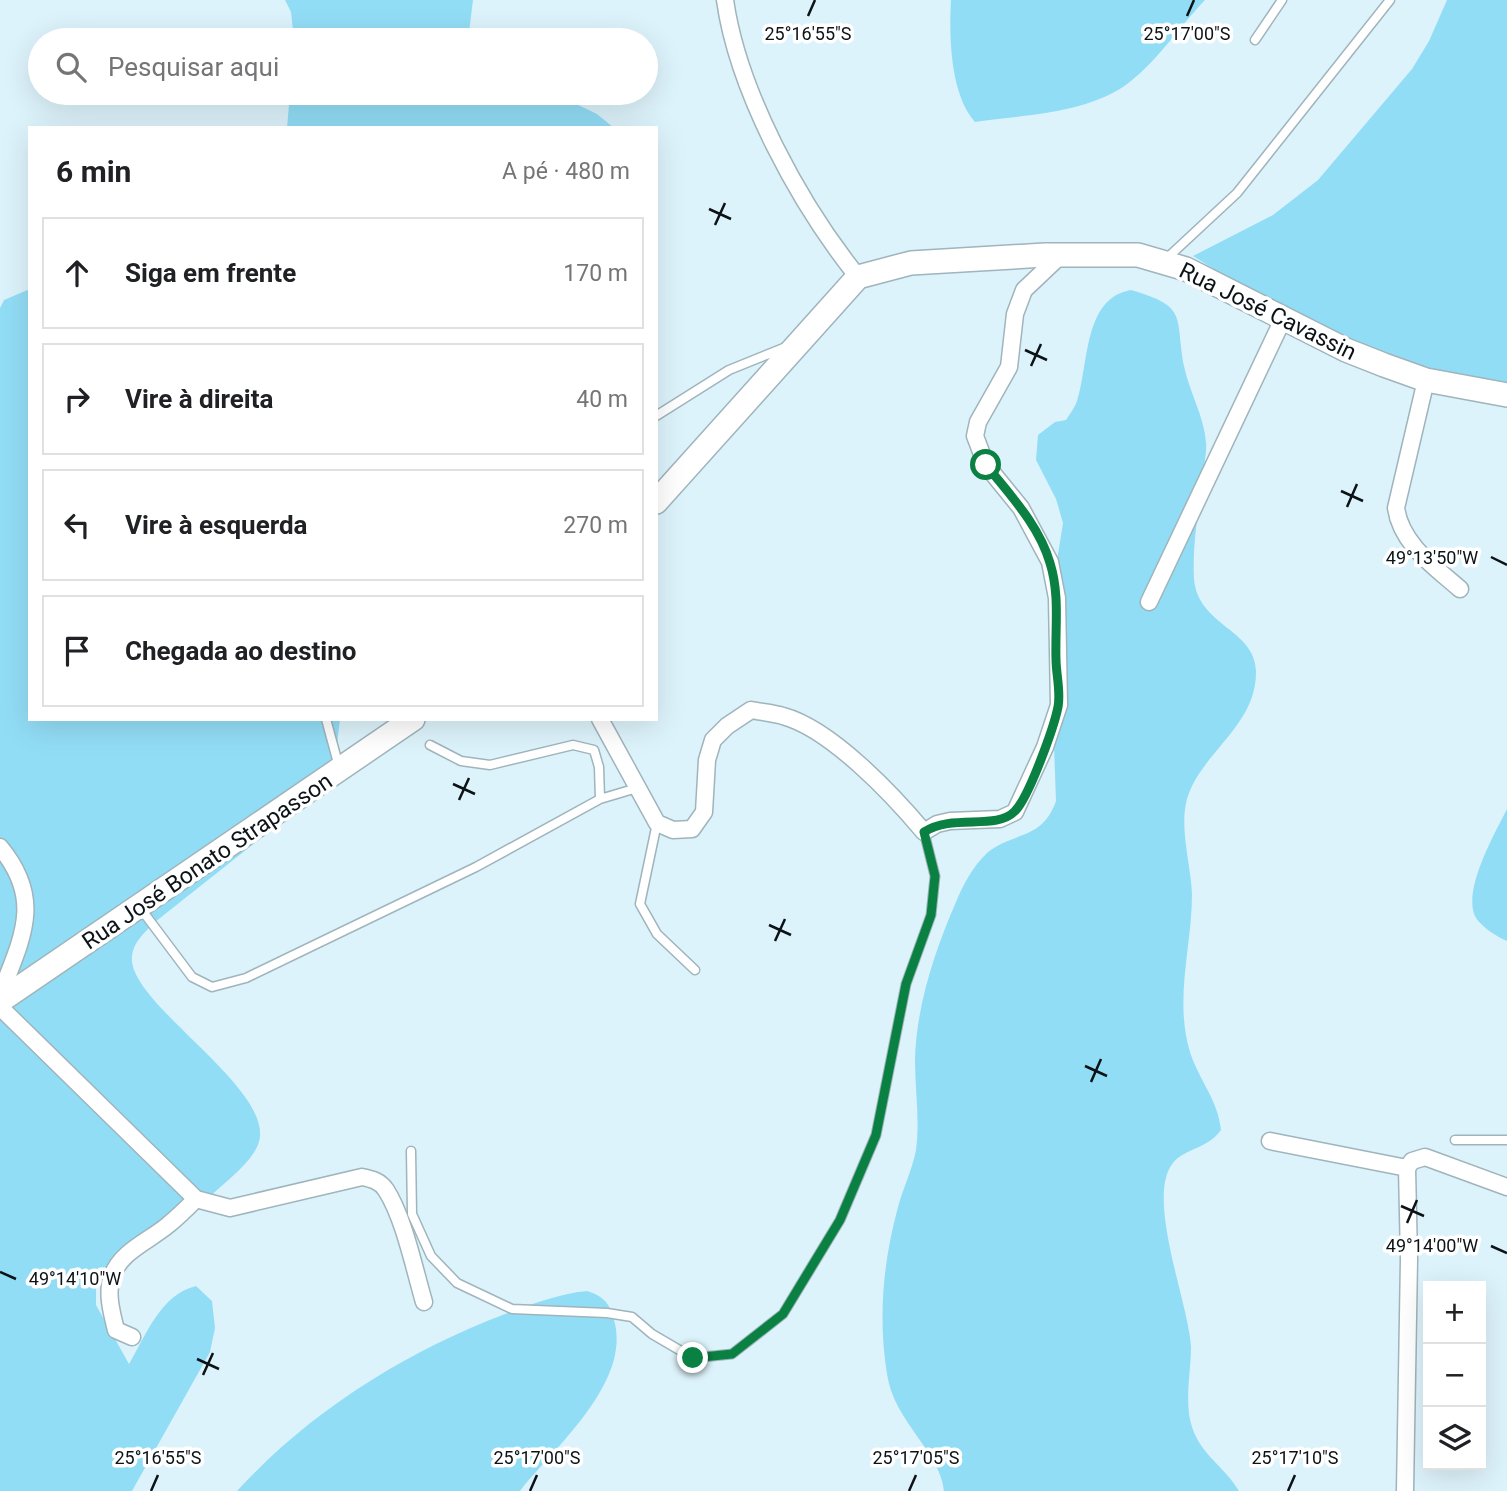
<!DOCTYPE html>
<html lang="pt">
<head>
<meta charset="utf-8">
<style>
  :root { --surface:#fff; --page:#f2f2f2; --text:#202124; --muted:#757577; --line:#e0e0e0 }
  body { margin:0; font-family:Roboto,sans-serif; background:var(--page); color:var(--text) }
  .controls { position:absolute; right:21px; bottom:21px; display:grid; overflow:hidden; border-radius:0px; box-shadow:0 7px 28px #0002 }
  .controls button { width:63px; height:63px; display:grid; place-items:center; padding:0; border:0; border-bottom:2px solid var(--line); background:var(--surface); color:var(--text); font:35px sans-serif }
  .stop { position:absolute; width:21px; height:21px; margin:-16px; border:5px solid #0b8043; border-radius:50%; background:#fff }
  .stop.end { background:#0b8043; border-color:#fff; box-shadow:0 2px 7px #0008 }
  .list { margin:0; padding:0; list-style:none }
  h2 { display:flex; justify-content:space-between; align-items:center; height:91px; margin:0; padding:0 28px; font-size:30px }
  h2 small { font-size:23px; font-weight:400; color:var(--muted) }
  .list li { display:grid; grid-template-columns:46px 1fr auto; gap:21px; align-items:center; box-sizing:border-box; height:112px; margin:0 14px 14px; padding:0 14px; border:2px solid var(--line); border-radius:0px }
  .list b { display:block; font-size:26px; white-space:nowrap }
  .list em { font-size:23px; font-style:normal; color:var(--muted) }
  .icon { flex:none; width:38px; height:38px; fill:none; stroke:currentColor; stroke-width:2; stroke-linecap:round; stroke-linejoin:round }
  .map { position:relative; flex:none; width:1507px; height:1491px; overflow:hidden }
  .search { position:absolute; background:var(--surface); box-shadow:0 7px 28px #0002; left:28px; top:28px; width:630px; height:77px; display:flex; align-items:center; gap:18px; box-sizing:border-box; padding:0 24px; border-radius:38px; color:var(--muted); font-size:26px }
  .panel { position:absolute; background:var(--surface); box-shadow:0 7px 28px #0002; left:28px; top:126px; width:630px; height:595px; border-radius:0px }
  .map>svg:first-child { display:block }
  .green { fill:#92ddf6 }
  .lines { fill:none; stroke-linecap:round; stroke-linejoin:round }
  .lane-casing { stroke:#9fb4bb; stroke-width:11 }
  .street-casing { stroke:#9fb4bb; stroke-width:19 }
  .secondary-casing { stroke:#9fb4bb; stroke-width:26 }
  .lane { stroke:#fff; stroke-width:8 }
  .street { stroke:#fff; stroke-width:16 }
  .secondary { stroke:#fff; stroke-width:23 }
  .route { stroke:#0b8043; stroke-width:9 }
  .ticks { fill:none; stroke:#0c1316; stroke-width:2.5 }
  .labels { text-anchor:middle; stroke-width:7; stroke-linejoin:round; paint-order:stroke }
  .street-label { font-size:23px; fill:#0c1316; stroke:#fff }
  .ticks-label { font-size:18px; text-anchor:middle; fill:#0c1316; stroke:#fff; stroke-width:7; stroke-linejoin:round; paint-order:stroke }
</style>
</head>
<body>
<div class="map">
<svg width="1507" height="1491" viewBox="0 0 1507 1491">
  <rect width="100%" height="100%" fill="#ddf3fb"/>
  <path class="green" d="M285,0H473L468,40H294L291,12Z
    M951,0H1205C1178,28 1155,65 1123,87C1081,114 1023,115 975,122C950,94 949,36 951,0Z
    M1447,0H1507V391L1480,389L1297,321L1193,256L1273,215L1318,180L1412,69L1429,41Z
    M290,93H553L597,114L614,128H287Z
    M30,289V719H340L335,761L295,811L155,922C146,931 133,942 132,956C126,1004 284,1093 257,1147C250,1161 237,1172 225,1183C212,1194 200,1207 185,1218C156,1240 121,1257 96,1284V1305L129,1364C146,1335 161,1294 196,1286L212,1301L215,1328L210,1352L132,1491H0V308L4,300Z
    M1131,290C1188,307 1175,314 1184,366C1189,391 1204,416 1206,442C1207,452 1204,464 1203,474C1199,508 1192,544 1194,579C1198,626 1255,629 1256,671C1257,726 1201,752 1187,799C1179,828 1191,865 1192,894C1192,947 1174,999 1190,1052C1199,1080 1218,1100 1221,1130C1208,1149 1185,1148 1173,1163C1145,1197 1189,1304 1191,1347C1191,1372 1184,1403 1192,1427C1201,1455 1225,1467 1239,1491H944C940,1451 894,1422 887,1374C878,1319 883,1263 897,1211C902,1190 912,1171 916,1150C920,1120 915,1090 915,1060C916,1007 935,950 956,902C963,885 973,866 987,853C1013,831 1042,841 1056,801L1049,610L1063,523L1056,499L1036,460L1038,435L1055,422L1066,420C1070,414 1075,407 1077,401C1089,365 1083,298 1131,290Z
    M1507,809V941C1497,937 1482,927 1476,918C1461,892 1495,833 1507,809Z
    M587,1291C603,1296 610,1303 614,1320C632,1382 555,1447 520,1491H237C309,1412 405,1352 505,1314C532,1304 558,1294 587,1291Z"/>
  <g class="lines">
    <defs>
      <path id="lane" d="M1255,40L1282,0
        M1165,260L1237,193L1390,0
        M656,416L729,370L786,347
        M326,719L339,767
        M430,745L461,761L490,765L573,745L594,750L599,767L600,799
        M657,823L640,904L657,934L695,970
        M141,909L192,977L212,987L246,978L476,867L600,799L637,788
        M1455,1140H1507
        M411,1151L412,1214L431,1256L457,1283L512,1309L607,1313L632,1317L652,1334L693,1358L732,1354L783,1314L840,1220L876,1135L906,984L931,915L935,876L924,832"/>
      <path id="street" d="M725,0C738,92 800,205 858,277
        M1426,380L1396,508C1401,544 1435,567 1460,589
        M1149,602L1284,317
        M600,719L657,823L673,830L692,829L704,812L707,760L713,740L727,726L751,710C761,712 773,713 783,716C831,729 893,795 924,832L937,824L950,821L1000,819L1015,812L1045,747L1059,705L1057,598L1050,562L1021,508L986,465L975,436L978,422L1009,367L1015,314L1024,290L1061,255
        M0,847C44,900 22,938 0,995
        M0,1007L196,1199L230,1208L362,1177C372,1179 380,1181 386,1190C404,1218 414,1268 424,1302
        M1270,1141L1407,1168
        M132,1337L116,1330C112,1314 106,1293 112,1276C121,1251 149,1241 168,1225C178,1217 187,1208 196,1199
        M1405,1491L1409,1259L1407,1168L1412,1161L1425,1157L1507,1187"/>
      <path id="secondary" d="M656,502L858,277L911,263L1045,255H1138L1186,269L1346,350L1384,365L1426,380L1507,395
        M0,1001L413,719"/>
    </defs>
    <use href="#lane" class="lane-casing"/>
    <use href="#street" class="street-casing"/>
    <use href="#secondary" class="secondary-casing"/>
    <use href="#lane" class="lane"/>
    <use href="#street" class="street"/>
    <use href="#secondary" class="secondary"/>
  </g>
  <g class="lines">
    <path class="route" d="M693,1358L732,1354L783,1314L840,1220L876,1135L906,984L931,915L935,876L924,832C953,813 996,831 1015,811C1029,797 1054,727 1058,707C1061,692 1056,674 1056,659C1055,626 1060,595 1050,563C1039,525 1010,495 986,465"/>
  </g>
  <path class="ticks" d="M808,16L815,0M1187,16L1194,0M709,209L731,219M715,225L725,203M1025,350L1047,360M1031,366L1041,344M1341,491L1363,501M1347,507L1357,484M1491,557L1507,565M453,784L475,794M459,800L469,778M769,925L791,935M775,941L785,919M1085,1066L1107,1076M1091,1082L1101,1059M1401,1206L1424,1216M1407,1223L1417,1200M1491,1246L1507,1253M0,1272L16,1279M197,1359L219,1369M203,1375L213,1353M151,1491L158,1475M530,1491L537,1475M909,1491L916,1475M1288,1491L1295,1475"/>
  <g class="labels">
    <g class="street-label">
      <text transform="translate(1268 311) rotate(26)" y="8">Rua José Cavassin</text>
      <text transform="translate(207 861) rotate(-34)" y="8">Rua José Bonato Strapasson</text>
    </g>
  </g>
  <g class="ticks-label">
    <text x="808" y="40">25°16'55"S</text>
    <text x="1187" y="40">25°17'00"S</text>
    <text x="1432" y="564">49°13'50"W</text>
    <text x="1432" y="1252">49°14'00"W</text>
    <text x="75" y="1285">49°14'10"W</text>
    <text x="158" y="1464">25°16'55"S</text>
    <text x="537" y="1464">25°17'00"S</text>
    <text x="916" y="1464">25°17'05"S</text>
    <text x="1295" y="1464">25°17'10"S</text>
  </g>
</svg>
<div class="controls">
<button>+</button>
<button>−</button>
<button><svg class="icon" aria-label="layers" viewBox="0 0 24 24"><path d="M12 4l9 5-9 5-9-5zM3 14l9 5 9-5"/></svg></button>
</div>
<div class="stop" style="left:986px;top:465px"></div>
<div class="stop end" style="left:693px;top:1358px"></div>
<div class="search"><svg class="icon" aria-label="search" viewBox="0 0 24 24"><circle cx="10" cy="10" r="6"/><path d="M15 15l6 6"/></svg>Pesquisar aqui</div>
<section class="panel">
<h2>6 min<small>A pé · 480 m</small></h2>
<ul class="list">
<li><svg class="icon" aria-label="ahead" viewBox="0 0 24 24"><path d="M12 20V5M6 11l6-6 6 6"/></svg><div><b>Siga em frente</b></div><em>170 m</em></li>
<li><svg class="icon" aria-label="right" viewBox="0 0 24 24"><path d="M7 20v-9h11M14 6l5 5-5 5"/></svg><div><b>Vire à direita</b></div><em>40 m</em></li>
<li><svg class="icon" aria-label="left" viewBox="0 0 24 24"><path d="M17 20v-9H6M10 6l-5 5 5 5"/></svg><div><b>Vire à esquerda</b></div><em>270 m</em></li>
<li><svg class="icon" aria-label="arrive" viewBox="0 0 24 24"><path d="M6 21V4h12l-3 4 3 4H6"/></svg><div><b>Chegada ao destino</b></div></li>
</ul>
</section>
</div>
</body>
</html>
